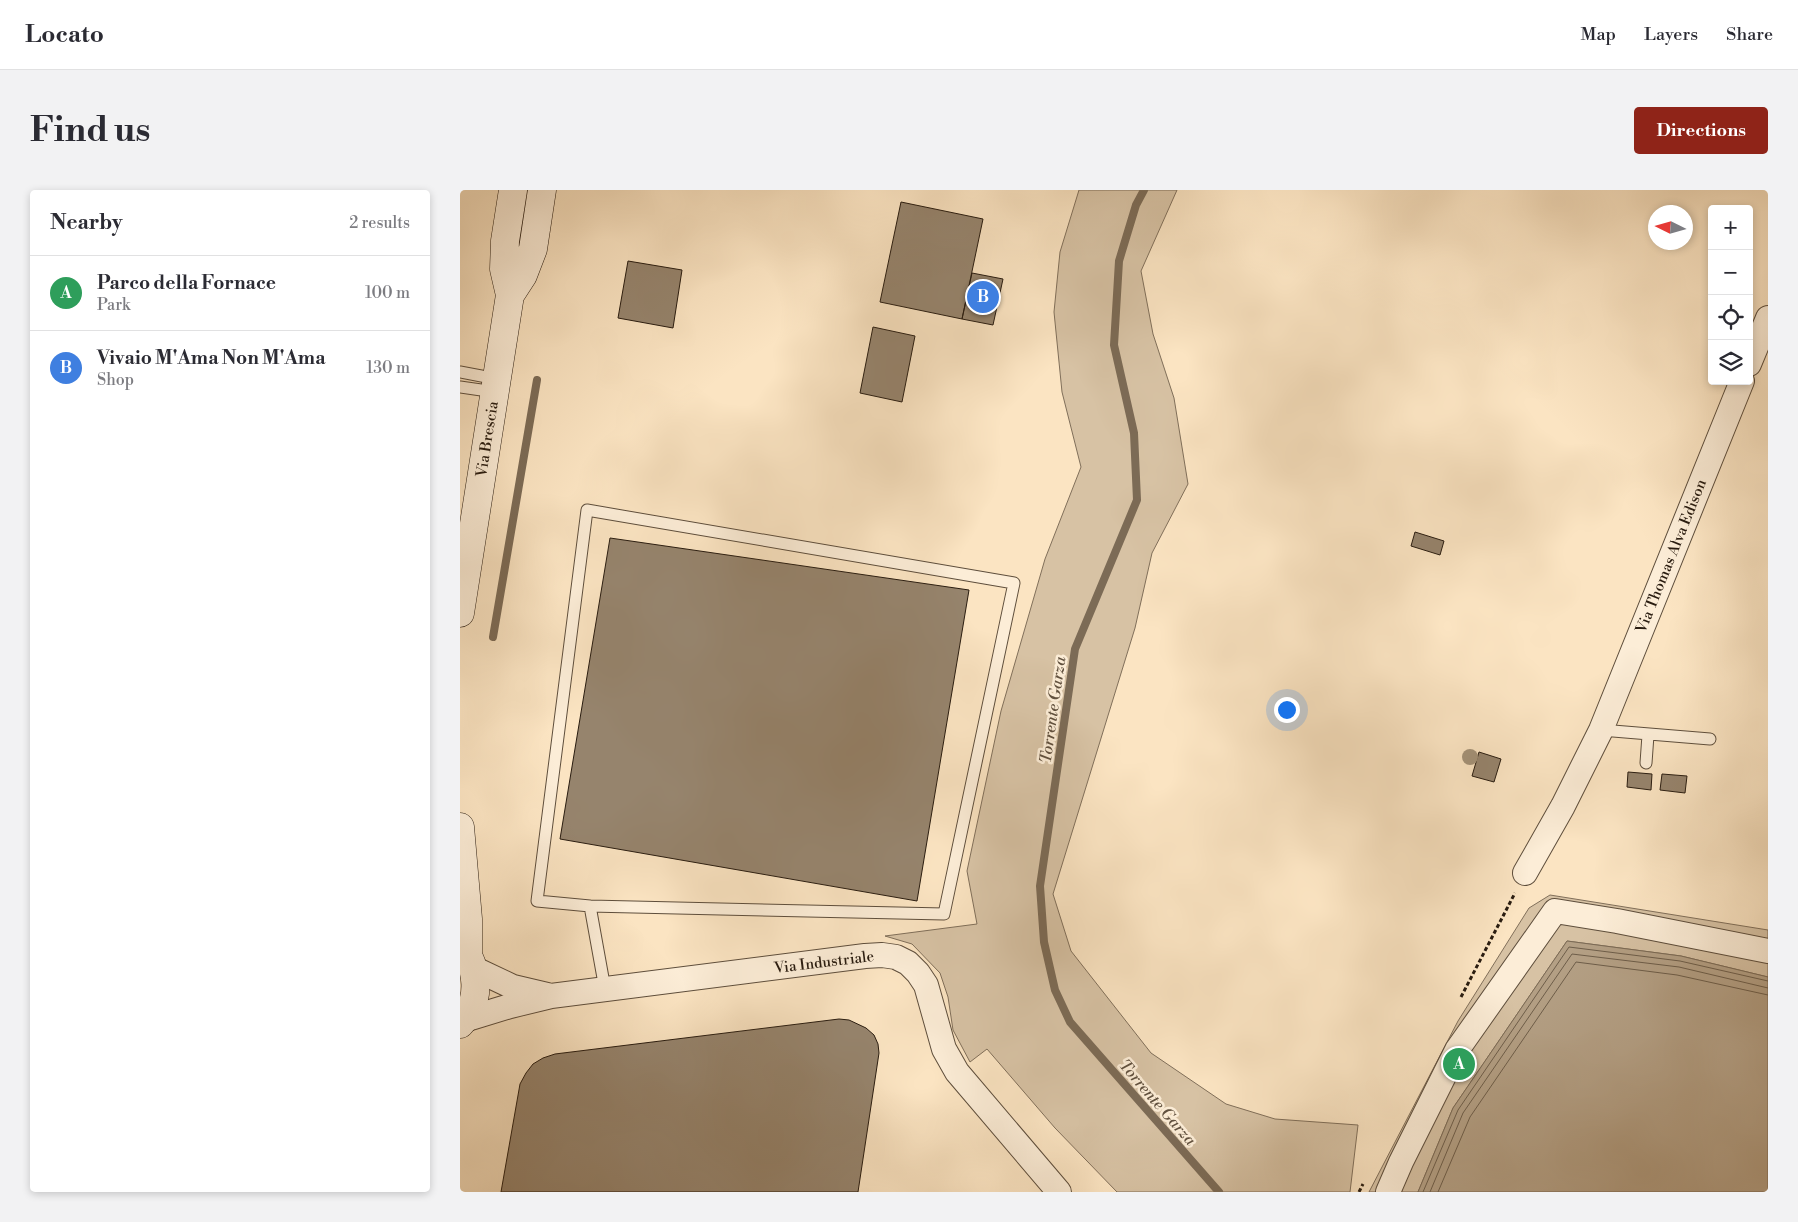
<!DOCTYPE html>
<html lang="en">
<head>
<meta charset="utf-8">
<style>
  :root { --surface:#fff; --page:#f2f2f3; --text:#2b2b33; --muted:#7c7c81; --line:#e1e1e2; --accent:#8f2418 }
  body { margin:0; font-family:"Libre Bodoni",serif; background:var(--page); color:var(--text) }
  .controls { position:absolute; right:15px; top:15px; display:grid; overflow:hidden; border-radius:5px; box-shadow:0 2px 8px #0003 }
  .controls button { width:45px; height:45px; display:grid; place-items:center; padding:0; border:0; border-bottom:1px solid var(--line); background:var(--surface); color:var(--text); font:25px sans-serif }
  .compass { position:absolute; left:1188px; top:15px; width:45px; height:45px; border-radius:50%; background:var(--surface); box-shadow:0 2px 8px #0003; rotate:275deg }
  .you { position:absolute; left:826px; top:519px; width:18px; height:18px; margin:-12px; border:4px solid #fff; border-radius:50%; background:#1a73e8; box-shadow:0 0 0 8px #1a73e833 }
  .badge { display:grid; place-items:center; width:32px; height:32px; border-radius:50%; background:var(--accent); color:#fff; font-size:16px; font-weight:700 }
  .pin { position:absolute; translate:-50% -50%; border:2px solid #fff; box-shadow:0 1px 5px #0006 }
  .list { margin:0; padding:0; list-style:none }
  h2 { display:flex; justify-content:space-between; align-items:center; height:65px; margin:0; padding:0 20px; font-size:21px }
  h2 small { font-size:16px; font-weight:400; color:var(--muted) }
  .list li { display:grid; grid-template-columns:32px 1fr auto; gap:15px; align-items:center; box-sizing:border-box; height:75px; padding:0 20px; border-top:1px solid var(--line) }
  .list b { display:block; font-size:19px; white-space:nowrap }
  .list p { margin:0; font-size:16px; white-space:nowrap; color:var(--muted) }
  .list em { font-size:16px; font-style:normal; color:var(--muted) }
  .icon { flex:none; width:28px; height:28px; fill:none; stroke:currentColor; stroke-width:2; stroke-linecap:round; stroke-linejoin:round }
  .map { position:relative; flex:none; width:1308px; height:1002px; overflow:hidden; border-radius:5px }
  header { display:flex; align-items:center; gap:30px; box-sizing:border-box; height:70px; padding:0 25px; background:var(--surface); border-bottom:1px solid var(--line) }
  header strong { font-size:24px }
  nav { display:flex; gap:28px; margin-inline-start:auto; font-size:18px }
  .intro { display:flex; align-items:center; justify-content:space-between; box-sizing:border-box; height:120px; padding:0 30px }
  h1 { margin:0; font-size:35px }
  .button { padding:12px 22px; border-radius:5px; background:var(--accent); color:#fff; font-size:18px; font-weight:700 }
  main { display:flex; gap:30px; padding:0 30px }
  aside { flex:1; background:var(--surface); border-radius:5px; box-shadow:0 2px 8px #0003 }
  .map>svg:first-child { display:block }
  .green { fill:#d7c2a4; stroke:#806f5a }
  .water { fill:#b4a085; stroke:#7c6b56 }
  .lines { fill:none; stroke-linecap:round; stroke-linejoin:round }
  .shore { stroke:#6e5e4a; stroke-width:1 }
  .stream { stroke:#7c6b56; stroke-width:8 }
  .building { fill:#96846d; stroke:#291c10 }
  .lane-casing { stroke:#5e4e3c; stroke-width:13 }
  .street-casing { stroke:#5e4e3c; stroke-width:26 }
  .secondary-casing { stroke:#291c10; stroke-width:29 }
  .path { stroke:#291c10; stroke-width:3; stroke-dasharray:4 2.5; stroke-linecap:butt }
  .lane { stroke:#fcedd7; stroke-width:11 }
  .street { stroke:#fcedd7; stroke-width:24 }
  .secondary { stroke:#fcedd7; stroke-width:28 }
  .tree { fill:#a49278 }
  .labels { text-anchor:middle; stroke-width:5; stroke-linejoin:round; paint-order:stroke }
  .street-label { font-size:15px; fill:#291c10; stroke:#fcedd7 }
  .water-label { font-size:16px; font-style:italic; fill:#61513f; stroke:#fcedd7 }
</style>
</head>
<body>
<header>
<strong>Locato</strong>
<nav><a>Map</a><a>Layers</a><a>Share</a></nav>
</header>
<div class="intro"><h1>Find us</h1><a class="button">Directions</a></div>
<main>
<aside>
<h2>Nearby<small>2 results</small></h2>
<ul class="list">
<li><span class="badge" style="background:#2e9e5b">A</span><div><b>Parco della Fornace</b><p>Park</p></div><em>100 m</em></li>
<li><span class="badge" style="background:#3f7fe0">B</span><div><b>Vivaio M'Ama Non M'Ama</b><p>Shop</p></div><em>130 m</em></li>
</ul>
</aside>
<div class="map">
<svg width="1308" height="1002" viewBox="0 0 1308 1002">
  <rect width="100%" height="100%" fill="#fbe4c2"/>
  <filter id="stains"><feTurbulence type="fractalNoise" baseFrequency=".004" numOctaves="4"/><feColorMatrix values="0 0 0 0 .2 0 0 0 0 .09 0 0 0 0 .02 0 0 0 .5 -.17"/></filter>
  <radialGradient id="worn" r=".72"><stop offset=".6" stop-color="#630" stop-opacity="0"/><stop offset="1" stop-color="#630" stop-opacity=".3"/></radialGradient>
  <path class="green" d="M619,0H717L681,81L693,144L714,208L728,294L692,363L675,438L593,704L611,761L691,863L766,914L815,929L898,935L890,1002H657L595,938L527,859L510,872L493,840L488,807L480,783L452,754L425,746L517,734L507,681L541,521L585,369L621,277L602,202L594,122L600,62Z
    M1090,705L1308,740V787L1221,766L1107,751L993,918L958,1002H909L998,831L1069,718Z"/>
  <path class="water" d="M1107,751L1221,766L1308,787V1002H958L993,918Z"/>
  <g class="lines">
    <path class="shore" d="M963,1002L998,920L1109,757L1220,771L1308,791
      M970,1002L1003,923L1112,764L1219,777L1308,798
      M978,1002L1010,927L1116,772L1217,785L1308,805"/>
    <path class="stream" d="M684,0L676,15L659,71L654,155L674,243L677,310L615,459L580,696L584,752L595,800L610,832L759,1002
      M33,447L77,190"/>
  </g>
  <path class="building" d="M441,12L523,29L502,129L420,112Z
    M168,71L222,80L213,138L158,128Z
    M512,83L543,89L533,135L502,129Z
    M413,137L455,146L442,212L400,203Z
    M955,342L984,351L980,365L951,356Z
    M150,348L509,400L457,711L100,649Z
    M1019,562L1041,569L1034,592L1012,586Z
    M1168,582L1192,584L1191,600L1167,597Z
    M1202,584L1227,586L1225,603L1200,600Z
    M379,829L389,830L406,838L414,845L418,854L419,863L398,1002H41L60,894L66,883L73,874L83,868L95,864Z"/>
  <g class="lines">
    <defs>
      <path id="lane" d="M0,182L37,189
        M0,197L35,202
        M1141,540L1250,549
        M1186,573L1188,545
        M130,716L77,711L127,320L554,393L484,724L130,716L145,799"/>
      <path id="street" d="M1289,174L1308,128
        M1065,683L1103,616L1141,540L1282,191
        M15,779L53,797L87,805
        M4,830L50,816L91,806L405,766L422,765L436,767L448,773L458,783L466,795L484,859L497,882L599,1002
        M928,1002L941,972L997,860L1095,721L1157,731L1308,761"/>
      <path id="secondary" d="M50,105L63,85L73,59L82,0
        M0,423L50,105L44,79L45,51L53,0
        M0,637L8,729V763
        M0,753C18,777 23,810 0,834"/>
    </defs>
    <use href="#lane" class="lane-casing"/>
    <use href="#street" class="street-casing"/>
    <use href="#secondary" class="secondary-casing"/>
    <path class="path" d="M1001,807L1055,703
      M899,1002L903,994"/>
    <use href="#lane" class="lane"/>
    <use href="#street" class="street"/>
    <use href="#secondary" class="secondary"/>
  </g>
  <circle class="tree" cx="1010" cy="567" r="8"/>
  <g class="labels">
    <g class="street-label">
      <text transform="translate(27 249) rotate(-81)" y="5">Via Brescia</text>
      <text transform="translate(1211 366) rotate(-68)" y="5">Via Thomas Alva Edison</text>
      <text transform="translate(364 772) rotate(-7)" y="5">Via Industriale</text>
    </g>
    <g class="water-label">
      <text transform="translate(592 520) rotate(-82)" y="6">Torrente Garza</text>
      <text transform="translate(698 912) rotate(49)" y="6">Torrente Garza</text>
    </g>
  </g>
  <rect width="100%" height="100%" filter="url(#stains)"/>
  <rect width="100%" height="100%" fill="url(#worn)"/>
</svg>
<div class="controls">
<button>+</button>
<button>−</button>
<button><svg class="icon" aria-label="locate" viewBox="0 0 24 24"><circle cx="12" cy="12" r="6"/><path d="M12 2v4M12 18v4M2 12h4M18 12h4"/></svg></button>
<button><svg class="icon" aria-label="layers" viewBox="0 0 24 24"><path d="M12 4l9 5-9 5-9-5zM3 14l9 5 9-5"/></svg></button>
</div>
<svg class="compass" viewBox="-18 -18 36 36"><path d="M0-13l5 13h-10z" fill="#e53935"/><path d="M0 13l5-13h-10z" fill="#7c7c81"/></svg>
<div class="you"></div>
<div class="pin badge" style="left:999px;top:874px;background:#2e9e5b">A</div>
<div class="pin badge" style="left:523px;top:107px;background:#3f7fe0">B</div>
</div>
</main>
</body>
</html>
